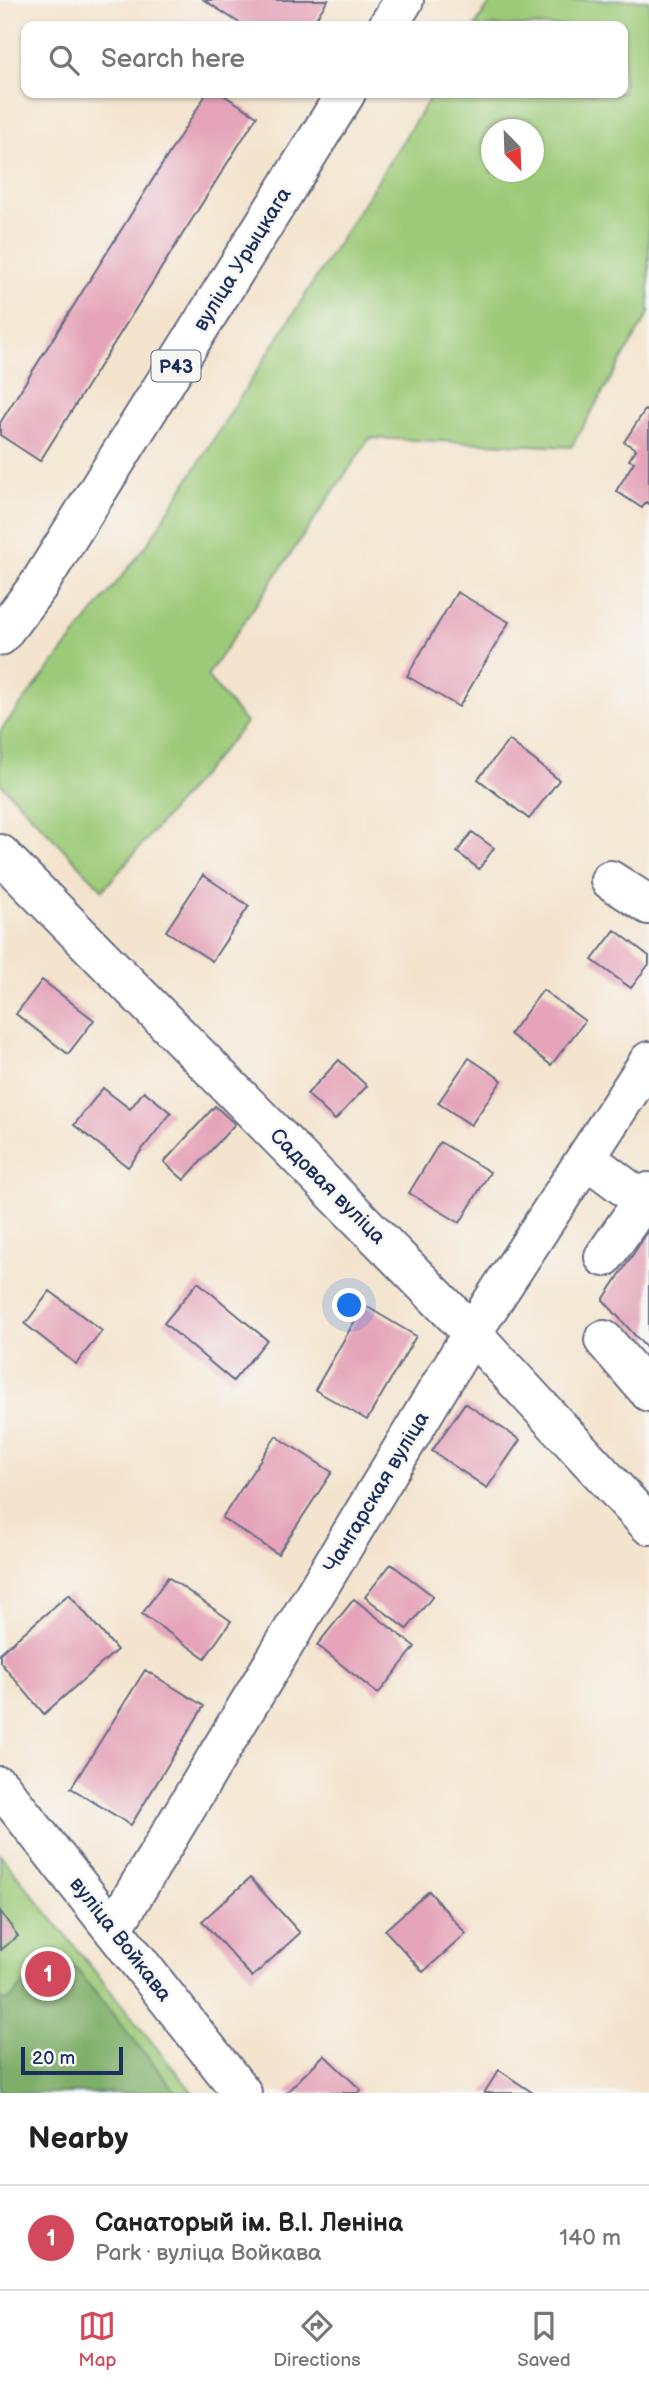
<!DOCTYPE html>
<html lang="en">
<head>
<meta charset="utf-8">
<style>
  :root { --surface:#fff; --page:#f2f2f2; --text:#222; --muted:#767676; --line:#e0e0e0; --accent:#d1495b }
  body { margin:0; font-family:"Balsamiq Sans",sans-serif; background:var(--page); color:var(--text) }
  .compass { position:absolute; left:481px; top:119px; width:63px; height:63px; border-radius:50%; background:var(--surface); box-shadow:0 2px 5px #0004; rotate:157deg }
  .scale { position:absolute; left:21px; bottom:18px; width:102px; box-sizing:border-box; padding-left:7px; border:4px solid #1b2f5e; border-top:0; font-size:19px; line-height:24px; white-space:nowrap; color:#1b2f5e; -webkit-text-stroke:5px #f6f6f2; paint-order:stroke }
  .you { position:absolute; left:350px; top:1306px; width:24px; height:24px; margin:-18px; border:5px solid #fff; border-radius:50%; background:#1a73e8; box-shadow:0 0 0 10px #1a73e833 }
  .badge { display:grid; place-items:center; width:46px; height:46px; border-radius:50%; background:var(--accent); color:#fff; font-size:23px; font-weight:700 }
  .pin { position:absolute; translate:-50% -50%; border:4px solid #fff; box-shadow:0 2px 7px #0006 }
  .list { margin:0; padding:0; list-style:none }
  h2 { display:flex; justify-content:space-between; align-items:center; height:91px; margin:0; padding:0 28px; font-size:30px }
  h2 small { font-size:23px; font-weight:400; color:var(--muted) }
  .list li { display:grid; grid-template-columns:46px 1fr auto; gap:21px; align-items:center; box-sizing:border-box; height:105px; padding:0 28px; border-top:2px solid var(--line) }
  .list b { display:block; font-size:26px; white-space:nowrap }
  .list p { margin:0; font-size:23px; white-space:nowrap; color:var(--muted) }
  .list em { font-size:23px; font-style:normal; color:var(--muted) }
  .icon { flex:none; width:38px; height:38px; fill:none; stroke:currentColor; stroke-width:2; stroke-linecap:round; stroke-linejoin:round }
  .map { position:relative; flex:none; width:649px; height:2093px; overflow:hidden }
  .search { position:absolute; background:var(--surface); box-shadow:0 2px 5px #0004; left:21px; right:21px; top:21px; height:77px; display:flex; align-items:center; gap:18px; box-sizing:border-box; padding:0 24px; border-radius:14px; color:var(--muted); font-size:26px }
  .sheet { height:196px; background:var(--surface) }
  nav { display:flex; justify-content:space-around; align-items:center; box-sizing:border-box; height:98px; border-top:2px solid var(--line); background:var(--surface); font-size:19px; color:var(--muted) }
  nav a { display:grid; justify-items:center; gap:4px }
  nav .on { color:var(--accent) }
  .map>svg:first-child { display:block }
  .green { fill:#9dca78; stroke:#5c7c6b; stroke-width:2; fill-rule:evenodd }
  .forest { fill:#7eae68; stroke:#4c6e63; stroke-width:2 }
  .building { fill:#e5a4b9 }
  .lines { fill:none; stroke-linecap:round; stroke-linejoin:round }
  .minor-casing { stroke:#676e85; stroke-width:42 }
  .major-casing { stroke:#676e85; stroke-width:42 }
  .minor { stroke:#fff; stroke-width:38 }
  .major { stroke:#fff; stroke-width:38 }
  .labels { text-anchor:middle; stroke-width:5; stroke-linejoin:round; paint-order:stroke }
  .shield { fill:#f6f6f2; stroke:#5d6b8a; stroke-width:2 }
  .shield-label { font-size:19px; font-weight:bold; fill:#1b2f5e }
  .street-label { font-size:21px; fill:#1b2f5e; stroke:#f6f6f2 }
</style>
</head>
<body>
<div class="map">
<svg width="649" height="2093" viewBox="0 0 649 2093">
  <rect width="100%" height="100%" fill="#f6f6f2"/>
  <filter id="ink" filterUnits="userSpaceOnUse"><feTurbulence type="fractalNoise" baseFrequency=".0143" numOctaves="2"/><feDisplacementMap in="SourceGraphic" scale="14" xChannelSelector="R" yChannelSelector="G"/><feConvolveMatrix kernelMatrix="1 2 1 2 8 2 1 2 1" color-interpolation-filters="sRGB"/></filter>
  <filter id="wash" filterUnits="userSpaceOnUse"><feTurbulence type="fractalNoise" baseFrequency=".00686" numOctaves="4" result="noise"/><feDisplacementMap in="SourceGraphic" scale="28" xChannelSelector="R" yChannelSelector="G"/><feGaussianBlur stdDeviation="1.57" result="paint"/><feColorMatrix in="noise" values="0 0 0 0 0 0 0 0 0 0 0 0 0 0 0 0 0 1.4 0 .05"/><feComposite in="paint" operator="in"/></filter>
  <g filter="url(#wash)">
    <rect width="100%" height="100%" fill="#f4e4ce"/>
    <path class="green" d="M492,0H649V313L571,447L370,438L207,676L246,723L103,890L0,783V731L148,543L433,93H623V26H475ZM491,130H534V172H491Z
      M0,1854L193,2093H0Z"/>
    <path class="forest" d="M62,1958L76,1969L177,2093H0V1999L8,2001L45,1961Z"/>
    <g id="blocks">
      <path class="building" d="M204,0H328L311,26H244Z
        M207,93H220L257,116L40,461L0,435V423Z
        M645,410L649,412V504L646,502L642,508L616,491L634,462L629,460L636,449L624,442Z
        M457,592L509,622L459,707L407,676Z
        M509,740L559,780L529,819L478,779Z
        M472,832L494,848L479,869L457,852Z
        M203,875L249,906L212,961L166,931Z
        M615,930L649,956V964L631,988L592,960Z
        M42,980L94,1020L68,1054L16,1014Z
        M543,990L585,1021L551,1065L510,1034Z
        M469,1058L502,1080L471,1125L438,1103Z
        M339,1060L367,1086L335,1120L307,1094Z
        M103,1088L130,1109L144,1091L171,1113L128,1167L74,1125Z
        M215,1106L235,1124L184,1180L164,1162Z
        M440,1142L490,1172L460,1223L409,1193Z
        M649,1230V1351L603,1300Z
        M198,1282L267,1340L233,1381L164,1323Z
        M50,1291L102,1331L76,1364L25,1324Z
        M364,1305L416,1336L367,1420L315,1390Z
        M465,1403L520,1440L487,1488L432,1451Z
        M276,1436L332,1472L278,1554L222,1518Z
        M391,1564L433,1596L407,1629L365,1597Z
        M168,1577L231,1621L205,1658L142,1614Z
        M69,1594L117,1650L44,1714L0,1662V1653Z
        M354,1599L415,1647L378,1694L317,1645Z
        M145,1670L204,1706L131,1825L71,1788Z
        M250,1878L300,1933L252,1977L202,1921Z
        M429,1891L466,1934L423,1972L385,1930Z
        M0,1911L18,1936L0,1950Z
        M324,2055L361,2090L358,2093H286Z
        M499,2070L533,2093H484Z"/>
    </g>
  </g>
  <g filter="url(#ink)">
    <use href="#blocks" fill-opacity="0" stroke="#676e85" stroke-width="2"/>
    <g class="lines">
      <defs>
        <path id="minor" d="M0,854L472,1333L649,1525
          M610,880L649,905
          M586,1158L643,1201
          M604,1257L649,1192
          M604,1340L649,1392
          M0,1786L242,2093
          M113,1929L472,1333L649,1061"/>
        <path id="major" d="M388,26L404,0
          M0,636L38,586L346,93"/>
      </defs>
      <use href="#minor" class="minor-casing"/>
      <use href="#major" class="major-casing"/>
      <use href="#minor" class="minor"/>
      <use href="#major" class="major"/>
    </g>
  </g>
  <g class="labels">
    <rect class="shield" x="151.5" y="350.5" width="49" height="31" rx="5"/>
    <g class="shield-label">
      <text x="176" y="373">Р43</text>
    </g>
    <g class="street-label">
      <text transform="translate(242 259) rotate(-58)" y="7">вуліца Урыцкага</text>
      <text transform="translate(328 1186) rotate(45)" y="7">Садовая вуліца</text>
      <text transform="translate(376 1492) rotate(-59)" y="7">Чангарская вуліца</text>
      <text transform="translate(121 1939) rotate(52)" y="7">вуліца Войкава</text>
    </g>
  </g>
</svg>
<svg class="compass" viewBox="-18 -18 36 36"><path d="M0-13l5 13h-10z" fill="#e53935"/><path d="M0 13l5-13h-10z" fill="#767676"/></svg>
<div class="scale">20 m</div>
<div class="you"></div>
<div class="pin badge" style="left:48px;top:1974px">1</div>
<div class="search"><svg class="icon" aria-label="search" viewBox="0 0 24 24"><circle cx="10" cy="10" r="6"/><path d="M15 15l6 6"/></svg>Search here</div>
</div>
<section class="sheet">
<h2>Nearby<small></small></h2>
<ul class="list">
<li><span class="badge">1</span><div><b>Санаторый ім. В.І. Леніна</b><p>Park · вуліца Войкава</p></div><em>140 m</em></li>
</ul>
</section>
<nav>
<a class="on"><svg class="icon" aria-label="map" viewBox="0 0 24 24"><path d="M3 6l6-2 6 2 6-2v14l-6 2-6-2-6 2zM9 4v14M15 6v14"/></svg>Map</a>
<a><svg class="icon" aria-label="directions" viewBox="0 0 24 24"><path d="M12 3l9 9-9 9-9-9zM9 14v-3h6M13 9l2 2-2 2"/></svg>Directions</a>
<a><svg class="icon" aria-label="saved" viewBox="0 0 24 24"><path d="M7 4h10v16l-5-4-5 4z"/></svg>Saved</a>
</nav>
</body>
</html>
